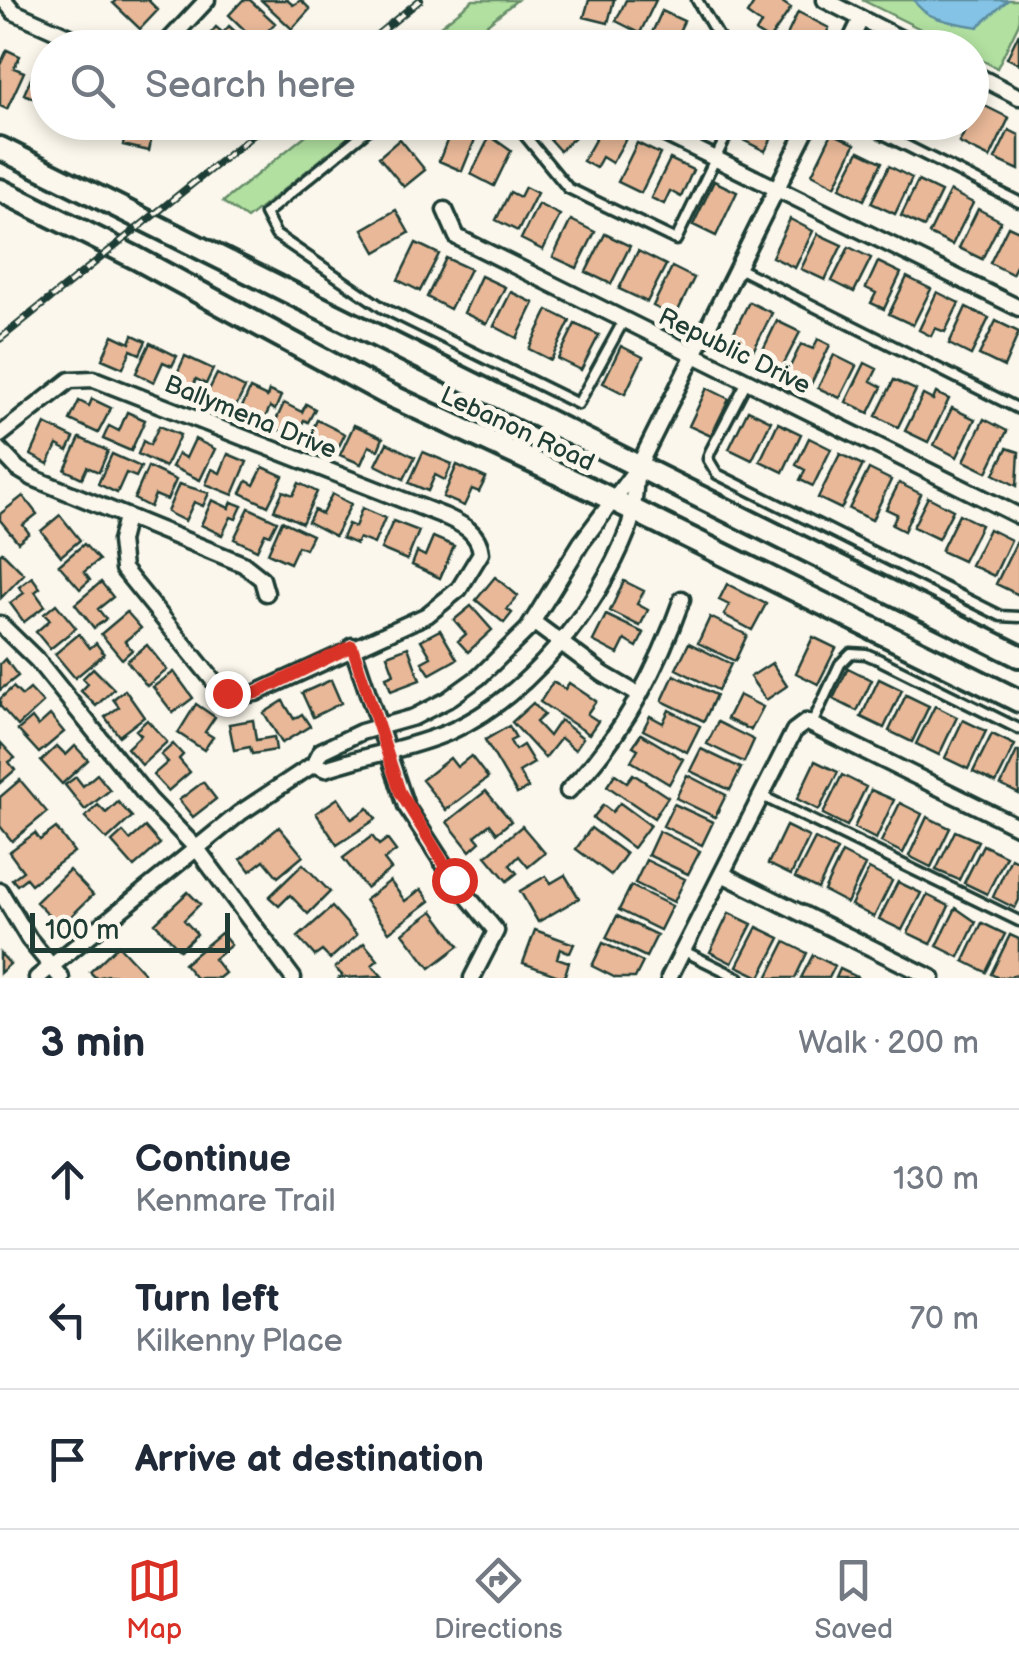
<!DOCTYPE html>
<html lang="en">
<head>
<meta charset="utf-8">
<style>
  :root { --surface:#fff; --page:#f2f2f3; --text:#1f2937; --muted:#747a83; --line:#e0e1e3; --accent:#d93025 }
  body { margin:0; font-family:"Balsamiq Sans",sans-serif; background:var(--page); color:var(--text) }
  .scale { position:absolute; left:30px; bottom:25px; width:200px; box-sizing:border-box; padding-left:10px; border:5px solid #1f3d34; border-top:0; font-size:28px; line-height:35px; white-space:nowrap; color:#1f3d34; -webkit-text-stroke:8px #fbf7ec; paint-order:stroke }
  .stop { position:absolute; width:30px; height:30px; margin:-22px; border:8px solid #d93025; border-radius:50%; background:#fff }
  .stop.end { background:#d93025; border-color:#fff; box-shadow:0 2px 10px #0008 }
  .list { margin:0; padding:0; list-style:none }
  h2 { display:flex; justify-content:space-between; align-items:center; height:130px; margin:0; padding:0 40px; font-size:42px }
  h2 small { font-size:32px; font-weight:400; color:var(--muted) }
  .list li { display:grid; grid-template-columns:65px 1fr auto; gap:30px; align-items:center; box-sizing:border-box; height:140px; padding:0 40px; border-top:2px solid var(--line) }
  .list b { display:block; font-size:38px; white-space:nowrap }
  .list p { margin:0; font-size:32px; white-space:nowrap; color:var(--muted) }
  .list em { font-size:32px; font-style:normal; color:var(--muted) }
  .icon { flex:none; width:55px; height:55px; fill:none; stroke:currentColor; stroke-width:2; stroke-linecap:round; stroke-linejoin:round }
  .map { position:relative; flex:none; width:1019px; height:978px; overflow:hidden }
  .search { position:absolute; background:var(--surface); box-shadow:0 5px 15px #0003; left:30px; right:30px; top:30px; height:110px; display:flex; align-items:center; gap:25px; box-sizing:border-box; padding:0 35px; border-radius:55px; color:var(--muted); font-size:38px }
  .sheet { height:550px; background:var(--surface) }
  nav { display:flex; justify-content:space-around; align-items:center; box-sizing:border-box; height:140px; border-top:2px solid var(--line); background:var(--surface); font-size:28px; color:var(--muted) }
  nav a { display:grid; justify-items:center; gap:5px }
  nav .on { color:var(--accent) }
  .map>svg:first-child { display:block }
  .green { fill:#b1e0a0; stroke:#688e6a; stroke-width:2.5 }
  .water { fill:#84c3e5; stroke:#5c8d9e; stroke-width:2.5 }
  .building { fill:#e8b898; stroke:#1f3d34; stroke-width:2.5 }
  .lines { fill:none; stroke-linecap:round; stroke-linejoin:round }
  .service-casing { stroke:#1f3d34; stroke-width:15 }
  .minor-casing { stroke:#1f3d34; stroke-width:21 }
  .secondary-casing { stroke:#1f3d34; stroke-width:28 }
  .service { stroke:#fbf7ec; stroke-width:8 }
  .minor { stroke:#fbf7ec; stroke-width:14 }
  .secondary { stroke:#fbf7ec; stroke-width:20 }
  .rail-casing { stroke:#1f3d34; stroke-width:8 }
  .rail { stroke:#fbf7ec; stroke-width:4; stroke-dasharray:11; stroke-linecap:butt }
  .route { stroke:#d93025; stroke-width:12 }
  .labels { text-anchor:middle; stroke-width:10; stroke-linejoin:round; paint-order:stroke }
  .street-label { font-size:25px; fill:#1f3d34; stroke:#fbf7ec }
</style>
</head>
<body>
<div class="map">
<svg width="1019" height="978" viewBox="0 0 1019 978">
  <rect width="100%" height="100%" fill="#fbf7ec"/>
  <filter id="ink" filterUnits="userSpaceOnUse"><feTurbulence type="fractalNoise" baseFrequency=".01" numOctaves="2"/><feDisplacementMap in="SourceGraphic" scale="20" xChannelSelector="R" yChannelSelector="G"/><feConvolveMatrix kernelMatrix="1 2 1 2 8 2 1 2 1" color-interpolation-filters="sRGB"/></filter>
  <g filter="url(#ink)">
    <path class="green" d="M473,0H517L459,47H414Z
      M862,0H1019V23L997,68L972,55V48L957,47Z
      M322,122L366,123L247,219L223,202Z"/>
    <path class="water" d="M914,0H1008L978,27C957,23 925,21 914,0Z"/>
    <path class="building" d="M116,0H148L158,10L140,29L113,3Z
      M243,0H250L275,23L257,42L229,15Z
      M261,0H287L293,5L301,0L310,9L292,29Z
      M589,0H614L608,23L584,17Z
      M626,0H656L640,33L616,21Z
      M756,0H779L791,8L769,40L756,32L761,24L747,14Z
      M662,11L684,21L671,48H645Z
      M798,12L829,28L819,48H781Z
      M229,26L253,48H211L204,41L216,27L223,33Z
      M1019,33V64L1007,58Z
      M524,35L564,37V48H523Z
      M7,50L20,56L14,68L24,72L7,109L0,106V65Z
      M42,54L48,56L47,104L24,94Z
      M979,103L1009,118L990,158L959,143Z
      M128,122H155L149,151L123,145Z
      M555,122H591L560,151L544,133Z
      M745,122L778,126L765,151L737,137Z
      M604,124L627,137L612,163L602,157L596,168L583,161Z
      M452,128L476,137L462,171L439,161Z
      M1009,130L1019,135V170L995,159Z
      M832,133L855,144L835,186L812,174Z
      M490,136L511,151L494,186L471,174Z
      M400,139L425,170L404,187L379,157Z
      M637,143L660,154L641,193L618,182Z
      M859,151L882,162L864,200L840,188Z
      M670,159L693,170L681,197L670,191L664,204L651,198Z
      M889,166L912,178L895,214L871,203Z
      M714,181L737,192L716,236L693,225Z
      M918,181L941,192L924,227L901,216Z
      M525,187L537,193L518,231L496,220L510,192L520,197Z
      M950,191L973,203L952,245L929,234Z
      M538,204L560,215L543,250L521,239Z
      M978,209L1001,221L982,259L959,248Z
      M396,210L409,233L376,252L363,229Z
      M790,219L813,231L795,268L772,257Z
      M571,220L595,232L577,268L553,257Z
      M1008,226L1019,231V260L1012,274L990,263Z
      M605,234L630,246L611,284L586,272Z
      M818,234L842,245L825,280L801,269Z
      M416,243L439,254L420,291L398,280Z
      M849,247L871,258L854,292L832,281Z
      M638,251L666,265L647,302L619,289Z
      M446,258L470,269L450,309L427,297Z
      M878,262L901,273L884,309L871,303L876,293L866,288Z
      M672,267L694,278L675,317L653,306Z
      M481,276L505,287L487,324L464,313Z
      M907,277L931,289L913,325L889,314Z
      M511,292L534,303L517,338L494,326Z
      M937,292L959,303L945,332L935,328L931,336L919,330Z
      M749,302L772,313L751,355L728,344Z
      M966,307L989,318L971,355L949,344Z
      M548,310L570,321L551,360L529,349Z
      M777,321L800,332L781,369L759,358Z
      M996,321L1019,332L1004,367L979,355Z
      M575,324L599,335L581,370L558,359Z
      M113,335L130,343L133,335L146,341L140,354L131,350L123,368L102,359Z
      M818,339L830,345L811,384L787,373L801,344L813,349Z
      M150,343L177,356L172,366L163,362L154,382L136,373Z
      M621,346L643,357L625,394L603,383Z
      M834,355L856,366L840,398L818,388Z
      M185,356L213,369L206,384L196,379L189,395L171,387Z
      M865,363L877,369L871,381L882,387L869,413L846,402Z
      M217,374L245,388L234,410L206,396Z
      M894,380L916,390L898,427L876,416Z
      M707,388L729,399L711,436L689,426Z
      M250,389L267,397L269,391L281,396L275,410L270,407L262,424L239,414Z
      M936,393L949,399L928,442L905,431L923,395L933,400Z
      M92,399L111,408L98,433L70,420L79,401L89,406Z
      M284,403L302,412L306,404L315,409L308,422L304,420L295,438L273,427Z
      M952,408L975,419L957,457L934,445Z
      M748,410L771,421L752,460L729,449Z
      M127,412L145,420L131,451L103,439L109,426L119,431Z
      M984,419L1007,431L987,472L964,461Z
      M317,420L345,434L338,448L329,443L326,451L307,442Z
      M778,423L801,434L783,472L760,461Z
      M45,424L74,438L68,451L57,445L48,464L31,455Z
      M354,425L383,438L378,450L369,446L361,464L340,455Z
      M159,426L180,435L165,467L138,454L143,441L150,445Z
      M80,438L108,451L99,472L87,467L82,478L65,470Z
      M809,438L831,449L813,486L800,480L805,470L796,465Z
      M195,439L215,449L200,480L172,467L178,454L186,458Z
      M387,443L415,457L404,479L376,465Z
      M1007,448L1019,452L1017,486L994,474Z
      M423,452L452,464L445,480L435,475L428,491L409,483Z
      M112,454L141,467L136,477L126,473L117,493L98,484Z
      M228,454L247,462L233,495L206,484L212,469L220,473Z
      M840,454L863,465L841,509L818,498Z
      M457,465L486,478L479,492L472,489L464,506L443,497Z
      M148,467L176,480L167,500L155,495L150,507L134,499Z
      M263,467L283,476L268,506L241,493L247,481L254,485Z
      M869,469L891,480L872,520L849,509Z
      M299,483L317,492L302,523L274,510L283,491L293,495Z
      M899,483L921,494L904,531L892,525L897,514L886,509Z
      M179,484L209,493L203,506L194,502L185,521L167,512Z
      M332,494L351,504L335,536L308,522L314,510L322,514Z
      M23,496L37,514L23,525L29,533L18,542L0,520V514Z
      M928,497L953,510L938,539L913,527Z
      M212,500L229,508L232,502L242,506L236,519L231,517L222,535L201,525Z
      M249,508L277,521L270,535L265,533L257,550L234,539Z
      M362,508L385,518L374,544L359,538L356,544L342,538L348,524L355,527Z
      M959,514L981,525L963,561L941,551Z
      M60,515L80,540L61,556L41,531Z
      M282,521L312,535L305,549L298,546L290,563L268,553Z
      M393,521L419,531L407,560L381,549Z
      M989,529L1011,540L994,576L971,565Z
      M433,537L454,546L440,578L412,565L417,552L425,556Z
      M1016,543L1019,545V595L996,584Z
      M84,544L99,560L84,572L90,580L80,589L59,565Z
      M2,552L24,574L1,598L0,554Z
      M32,577L40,588L35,592L45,606L24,622L10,603L24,593L19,587Z
      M495,577L518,596L507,609L512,613L504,623L476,600Z
      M624,581L644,591L637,604L648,610L640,626L610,611Z
      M101,582L113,597L98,609L106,619L94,628L75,604Z
      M727,584L766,604L752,630L724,615L729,605L719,600Z
      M56,604L76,628L50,649L36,632L50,620L44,614Z
      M471,606L492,630L468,652L458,641L466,634L454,620Z
      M127,612L141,628L125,641L132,650L122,659L101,634Z
      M606,615L644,633L637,647L625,640L618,654L593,641Z
      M710,617L747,635L735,661L698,643Z
      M440,630L457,659L430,674L422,662L431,657L421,640Z
      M79,634L90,648L96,643L104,654L75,678L55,654Z
      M813,637L836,648L818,684L796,673Z
      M689,643L731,664L718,690L676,669Z
      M147,645L167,670L147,686L127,661Z
      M408,647L420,680L391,691L386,677L394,674L387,655Z
      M5,659L18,676L0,690V664Z
      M772,663L787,686L766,700L750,677Z
      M93,668L114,689L96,706L81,691L88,684L83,678Z
      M848,668L872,680L857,711L833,699Z
      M174,672L193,698L173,713L153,687Z
      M674,675L716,695L704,721L662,701Z
      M879,679L902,690L884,728L861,717Z
      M331,680L341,703L313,717L302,693Z
      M553,682L565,689L569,683L596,701L587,714L598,721L589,734L540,702Z
      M13,687L22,696L30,689L43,703L18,726L0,706V699Z
      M125,690L144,717L119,736L105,717L119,707L113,699Z
      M739,695L763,707L751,730L727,719Z
      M906,695L929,706L912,742L889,731Z
      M283,701L294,719L302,714L310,726L282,743L264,713Z
      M533,703L544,715L536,722L549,736L560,720L583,738L575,750L561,738L545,758L512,722Z
      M196,704L215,717L205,732L213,737L204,750L178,733Z
      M935,706L957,717L939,755L916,744Z
      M669,710L700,726L687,752L643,730L650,716L663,723Z
      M50,715L64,732L39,753L18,730L32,718L38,726Z
      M147,720L167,742L142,765L127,748L141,735L136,730Z
      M253,720L256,740L274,737L276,750L252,754L250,747L234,750L229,724Z
      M963,720L986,731L968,769L945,758Z
      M718,722L754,740L744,762L707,744Z
      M509,726L516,738L510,741L515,750L523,745L534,763L519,772L528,788L517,794L485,740Z
      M641,734L683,759L669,784L631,761L638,749L633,746Z
      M992,734L1015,745L996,783L973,772Z
      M1,743L15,758L9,762L15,770L0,783Z
      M173,744L183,755L179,759L190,772L168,791L153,775L168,762L161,755Z
      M57,746L66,755L75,746L88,760L62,784L41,761Z
      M701,749L741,768L730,790L690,771Z
      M1017,751H1019V794L1001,785Z
      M471,756L488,778L446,810L422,780L450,758L457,767Z
      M815,761L838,772L819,810L797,799Z
      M97,774L110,790L85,810L65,785L76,777L83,786Z
      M615,774L627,782L633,774L668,797L654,818L607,786Z
      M687,775L726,795L715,817L676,798Z
      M842,775L866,787L847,826L823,814Z
      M20,780L47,812L12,841L0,826V797Z
      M203,782L216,799L193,817L179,800Z
      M871,790L894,800L876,839L854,828Z
      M486,791L511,821L497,833L490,824L475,836L480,842L470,851L447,822Z
      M338,798L352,819L368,808L376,819L337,845L316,813Z
      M118,802L132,817L107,840L85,817L98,805L106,813Z
      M620,803L650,825L633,848L593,818L603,805L612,812Z
      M900,803L922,814L903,853L881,842Z
      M674,804L713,822L702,845L663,826Z
      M927,817L950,828L931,867L909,856Z
      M522,826L545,853L528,867L519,856L510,865L517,873L507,881L486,856Z
      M786,826L809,837L791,875L768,864Z
      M145,827L160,844L134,867L112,842L123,832L130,840Z
      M279,827L303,856L278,877L264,860L250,871L241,859Z
      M56,828L74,852L31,884L26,878L17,885L12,879L23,871L9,852L35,833L40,840Z
      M591,828L626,854L611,875L576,849Z
      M659,831L700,851L688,874L648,855Z
      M955,831L978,841L959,880L936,870Z
      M372,836L379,845L387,839L396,851L384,860L391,869L366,888L343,858Z
      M815,839L837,850L818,889L795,878Z
      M983,845L1006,856L987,894L964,883Z
      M842,853L865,865L847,903L824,891Z
      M1011,858L1019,862V900L1015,908L993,897Z
      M646,860L685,879L674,902L635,883Z
      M303,864L330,892L308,914L290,895L279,906L269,897Z
      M869,869L892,881L874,917L851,905Z
      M69,870L93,895L60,927L36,902Z
      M565,875L579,898L538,922L520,891L546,876L551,883Z
      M390,881L405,901L421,889L430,901L389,932L365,900Z
      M898,882L921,893L902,930L879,919Z
      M631,886L672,906L660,930L619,910Z
      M188,892L200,904L184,920L197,934L180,950L155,923Z
      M927,895L949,906L931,944L908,933Z
      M332,907L357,935L330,959L322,951L315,956L298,937Z
      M956,908L976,922L959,957L937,946Z
      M433,911L459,946L430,968L403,933Z
      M729,913L752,924L732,963L710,952Z
      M617,916L657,935L646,957L606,938Z
      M982,923L1005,934L986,972L964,961Z
      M757,927L780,938L760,977L737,966Z
      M535,930L574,944L570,953L560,949L557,958L569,962L564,978L523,963Z
      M221,933L231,945L214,959L225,973L219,978H196L184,964Z
      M1010,935L1019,939V975L999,978L991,974Z
      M785,942L807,953L795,978H767Z
      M364,943L378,960L372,965L382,976L339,978L342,975L335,968Z
      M603,943L643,962L635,978H616L592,966Z
      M118,945L144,973L139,978L108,975L96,978L90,972Z
      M0,953L10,964L0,973Z
      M813,955L835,966L829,978H801Z
      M840,969L859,978H836Z"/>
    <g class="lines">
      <defs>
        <path id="service" d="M697,0L725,48
          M377,122L265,214L276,235L383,308L578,404L624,320
          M514,122L568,188L676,240L733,122
          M859,122L1019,202
          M738,268L1019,409
          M747,381L710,452L708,459L717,474L1001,616L1019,617
          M812,724L840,664L851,653L866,654L880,660L1019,729
          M762,796L1019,921
          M682,950L739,978"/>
        <path id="minor" d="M4,0L14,12L95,48
          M825,0L919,48
          M162,48L207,0
          M847,48L861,19
          M972,73L1019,97
          M641,122L1019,308
          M445,210L457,237L1019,516
          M0,435L70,380L94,379L444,516C462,524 479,532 481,553L459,589L427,615L256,693L237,696L217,685L123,569L120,541L126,517
          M0,450L18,469L33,478L243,564L262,579L266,593
          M533,622L603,674L639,695
          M0,624L38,661L149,799L198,850L293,978
          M352,646L406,806L454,880L496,931L472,978
          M314,764L325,769C365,755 410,749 449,732C528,697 597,609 628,530C635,513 634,488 637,470
          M568,791C622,738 657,670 682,599
          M722,874L932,978
          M0,891L29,939L61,978
          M37,978L240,813L314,764L321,751L361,732L414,717L447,700L479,677L528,629L581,543L638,467L810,122
          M669,978L794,731L806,722L1019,827"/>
        <path id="secondary" d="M0,148L1019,656
          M0,190L136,258L385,393L599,493L1019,701"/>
      </defs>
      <use href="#service" class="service-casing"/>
      <use href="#minor" class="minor-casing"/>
      <use href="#secondary" class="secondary-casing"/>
      <use href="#service" class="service"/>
      <use href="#minor" class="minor"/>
      <use href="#secondary" class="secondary"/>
      <defs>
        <path id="rail" d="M361,48L420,0
          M0,339L269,122"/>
      </defs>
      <use href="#rail" class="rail-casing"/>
      <use href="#rail" class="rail"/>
    </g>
  </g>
  <g class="lines" filter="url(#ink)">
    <path class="route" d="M227,693L244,696L256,693L352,646L400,792L454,880"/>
  </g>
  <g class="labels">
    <g class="street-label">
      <text transform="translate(735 350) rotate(26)" y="9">Republic Drive</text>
      <text transform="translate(251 416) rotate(22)" y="9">Ballymena Drive</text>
      <text transform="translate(518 428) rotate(25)" y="9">Lebanon Road</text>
    </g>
  </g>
</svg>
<div class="scale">100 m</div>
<div class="stop" style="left:454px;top:880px"></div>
<div class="stop end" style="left:227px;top:693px"></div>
<div class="search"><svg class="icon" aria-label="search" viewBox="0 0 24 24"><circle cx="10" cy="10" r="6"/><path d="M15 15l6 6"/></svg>Search here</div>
</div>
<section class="sheet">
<h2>3 min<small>Walk · 200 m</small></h2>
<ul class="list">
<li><svg class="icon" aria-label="ahead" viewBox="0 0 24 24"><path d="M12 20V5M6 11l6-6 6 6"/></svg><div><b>Continue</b><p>Kenmare Trail</p></div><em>130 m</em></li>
<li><svg class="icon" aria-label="left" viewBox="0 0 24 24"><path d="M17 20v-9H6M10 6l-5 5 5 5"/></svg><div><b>Turn left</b><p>Kilkenny Place</p></div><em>70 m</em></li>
<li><svg class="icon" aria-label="arrive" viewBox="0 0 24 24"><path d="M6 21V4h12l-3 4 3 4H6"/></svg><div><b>Arrive at destination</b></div></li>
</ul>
</section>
<nav>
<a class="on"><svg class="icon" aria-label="map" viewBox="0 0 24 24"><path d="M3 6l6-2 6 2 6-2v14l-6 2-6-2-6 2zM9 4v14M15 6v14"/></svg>Map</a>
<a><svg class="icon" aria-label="directions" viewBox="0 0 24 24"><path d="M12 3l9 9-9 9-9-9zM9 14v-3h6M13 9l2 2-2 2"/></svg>Directions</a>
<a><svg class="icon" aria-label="saved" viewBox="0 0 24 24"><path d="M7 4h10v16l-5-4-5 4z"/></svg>Saved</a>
</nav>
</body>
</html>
